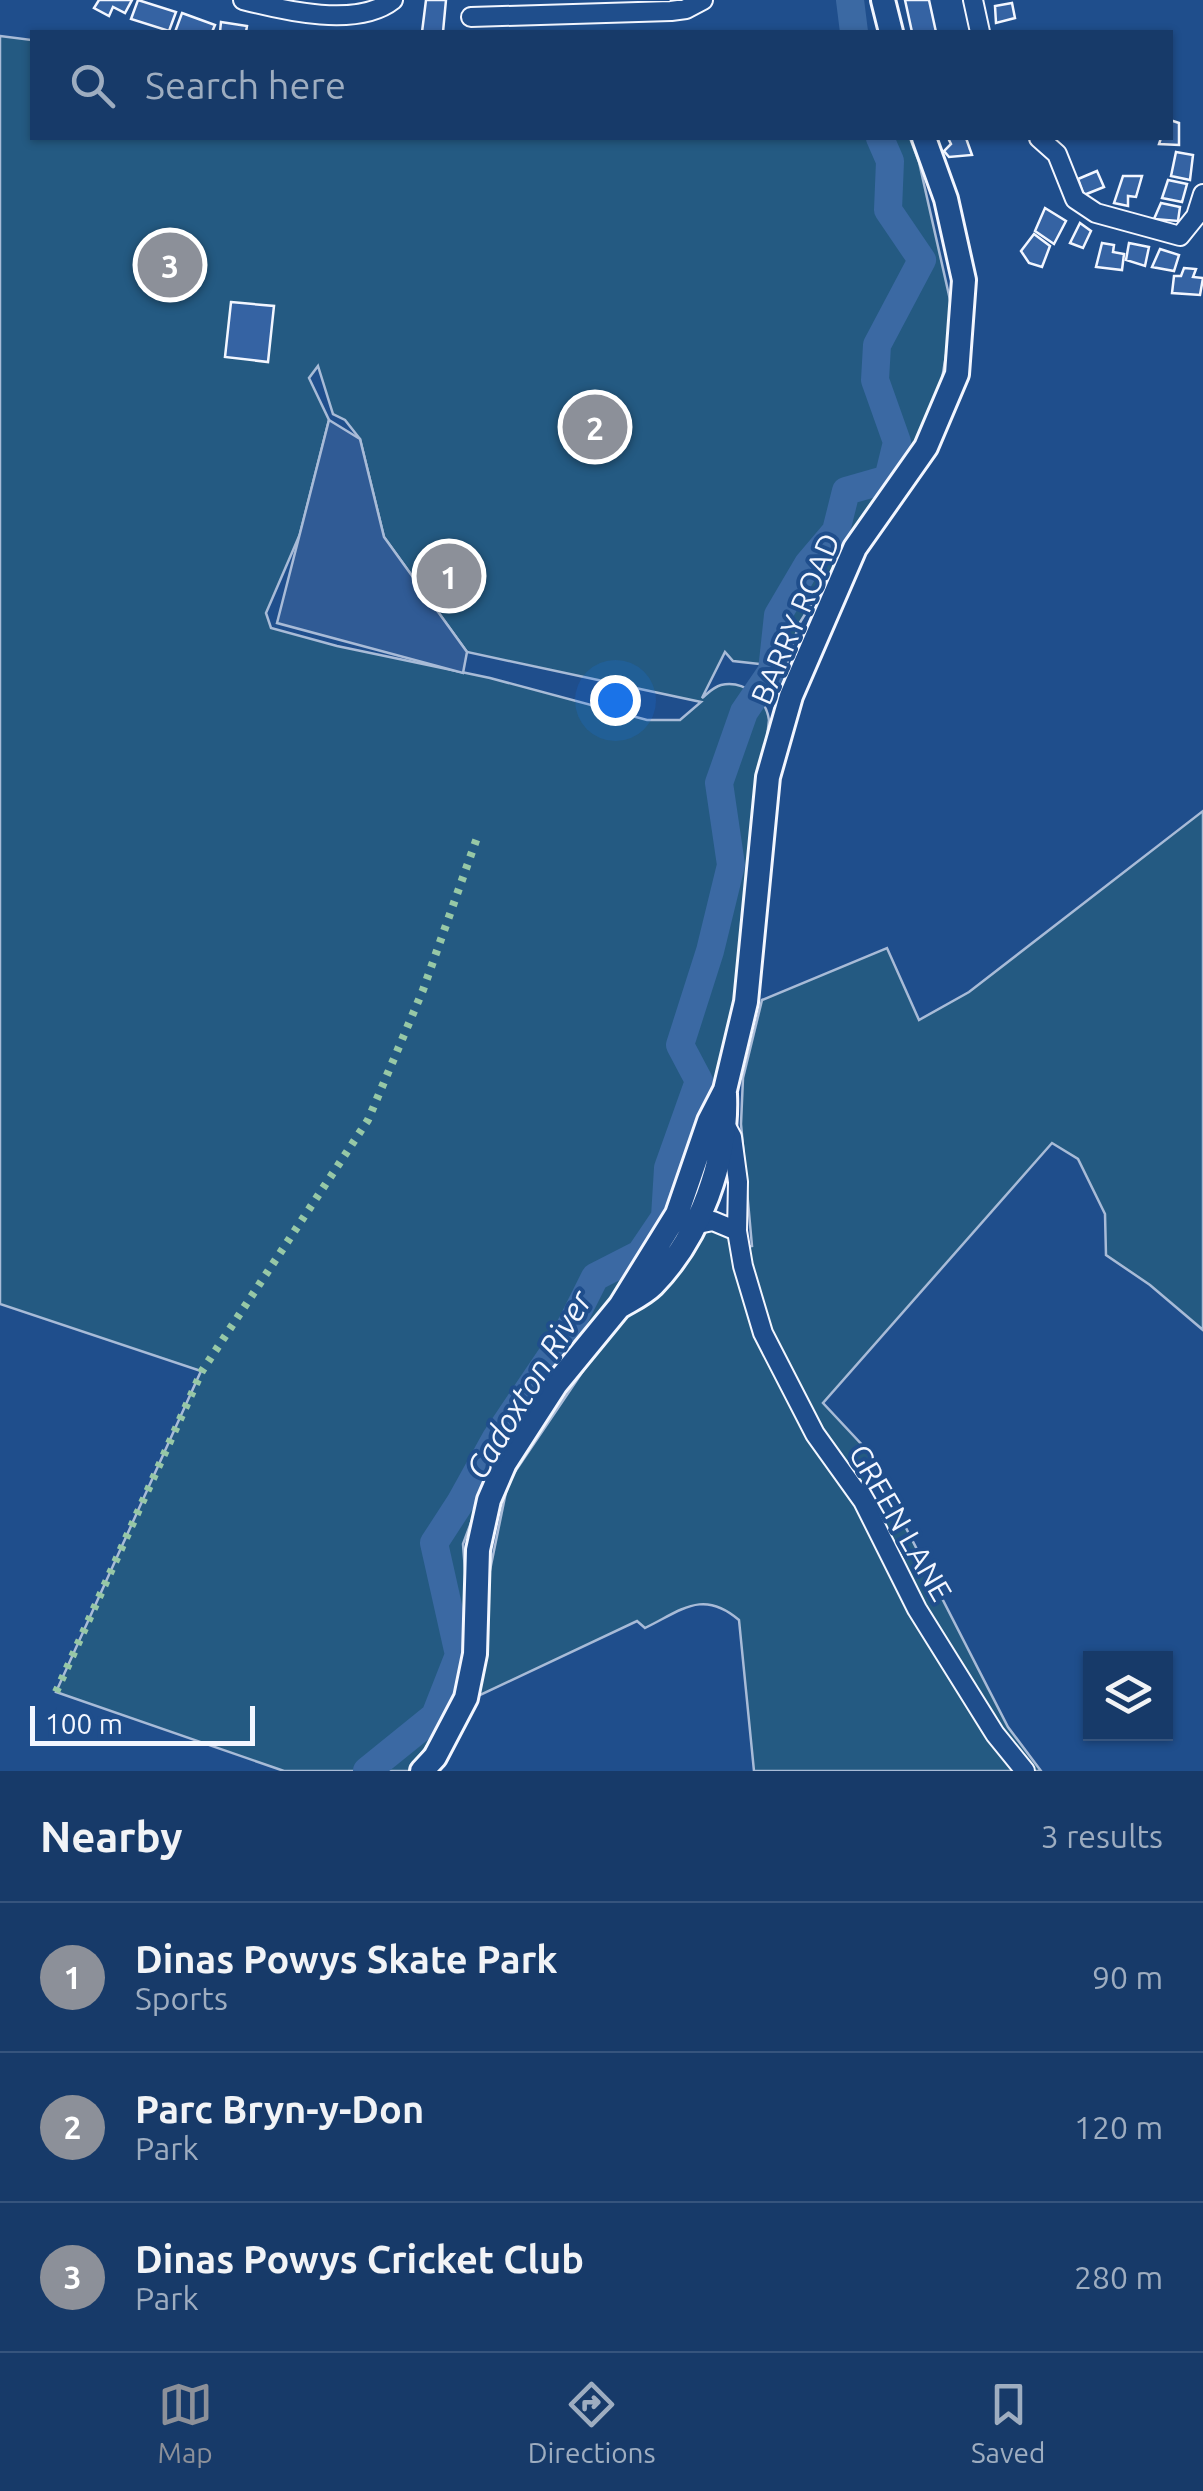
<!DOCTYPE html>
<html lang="en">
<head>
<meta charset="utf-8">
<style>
  :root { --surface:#173a69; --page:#244571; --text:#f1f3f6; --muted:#9eadc0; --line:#36547d; --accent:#8c9099 }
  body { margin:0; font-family:Ubuntu,sans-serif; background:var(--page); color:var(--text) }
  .controls { position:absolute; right:30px; bottom:30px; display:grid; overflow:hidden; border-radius:0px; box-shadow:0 2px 8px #0004 }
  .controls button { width:90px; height:90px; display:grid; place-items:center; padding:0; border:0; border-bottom:2px solid var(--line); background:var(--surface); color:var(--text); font:50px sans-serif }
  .scale { position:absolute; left:30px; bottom:25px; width:225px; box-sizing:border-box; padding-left:10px; border:5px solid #f2f6ff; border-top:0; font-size:28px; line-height:35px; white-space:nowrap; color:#f2f6ff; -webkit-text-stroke:8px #1f4e8c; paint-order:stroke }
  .you { position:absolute; left:615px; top:700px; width:35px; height:35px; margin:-25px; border:8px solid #fff; border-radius:50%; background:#1a73e8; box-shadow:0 0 0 15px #1a73e833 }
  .badge { display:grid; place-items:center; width:65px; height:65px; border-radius:50%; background:var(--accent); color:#fff; font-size:32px; font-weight:700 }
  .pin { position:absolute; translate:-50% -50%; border:5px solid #fff; box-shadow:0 2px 10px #0006 }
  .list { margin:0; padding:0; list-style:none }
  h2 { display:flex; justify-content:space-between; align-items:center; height:130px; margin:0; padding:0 40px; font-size:42px }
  h2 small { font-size:32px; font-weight:400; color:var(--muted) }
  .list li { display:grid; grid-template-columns:65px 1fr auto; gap:30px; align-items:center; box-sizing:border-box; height:150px; padding:0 40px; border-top:2px solid var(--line) }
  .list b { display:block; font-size:38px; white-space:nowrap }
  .list p { margin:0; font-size:32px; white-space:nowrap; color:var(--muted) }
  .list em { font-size:32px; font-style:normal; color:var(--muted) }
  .icon { flex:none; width:55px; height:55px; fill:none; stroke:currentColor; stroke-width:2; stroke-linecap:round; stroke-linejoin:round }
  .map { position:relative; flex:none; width:1203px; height:1771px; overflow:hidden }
  .search { position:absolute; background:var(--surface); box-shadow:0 2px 8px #0004; left:30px; right:30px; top:30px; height:110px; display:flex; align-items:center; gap:25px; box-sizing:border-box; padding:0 35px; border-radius:0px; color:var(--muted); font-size:38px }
  .sheet { height:580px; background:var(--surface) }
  nav { display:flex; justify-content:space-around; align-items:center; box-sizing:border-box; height:140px; border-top:2px solid var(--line); background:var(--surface); font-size:28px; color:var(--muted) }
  nav a { display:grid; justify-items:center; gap:5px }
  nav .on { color:var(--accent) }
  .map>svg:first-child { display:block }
  .green { fill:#245a82; stroke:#a8bbd7; stroke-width:2.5; fill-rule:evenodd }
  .parking { fill:#305b95; stroke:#a8bbd7; stroke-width:2.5 }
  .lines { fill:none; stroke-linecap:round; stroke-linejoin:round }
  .river { stroke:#3b69a3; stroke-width:28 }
  .building { fill:#3563a3; stroke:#f2f6ff; stroke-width:2.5 }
  .minor-casing { stroke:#f2f6ff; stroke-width:22 }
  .major-casing { stroke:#f2f6ff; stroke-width:28 }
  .minor { stroke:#1f4e8c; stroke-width:18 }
  .major { stroke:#1f4e8c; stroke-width:22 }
  .hedge { stroke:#97c8a6; stroke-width:8; stroke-dasharray:5 8; stroke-linecap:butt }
  .labels { text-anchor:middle; stroke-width:8; stroke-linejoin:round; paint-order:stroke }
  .street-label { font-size:30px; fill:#f2f6ff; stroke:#1f4e8c }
  .water-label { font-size:32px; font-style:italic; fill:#f2f6ff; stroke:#1f4e8c }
</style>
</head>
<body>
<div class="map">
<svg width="1203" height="1771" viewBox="0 0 1203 1771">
  <rect width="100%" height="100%" fill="#1f4e8c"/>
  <path class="green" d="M0,36L32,40V138H910L919,162L953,313L936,415L866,515L799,624L786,667L733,661L725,652L702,698C706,695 713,687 721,685C744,680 766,698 769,720L737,1003L715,1086L684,1181L624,1281L534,1398L472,1520L463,1544L467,1597L465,1654L455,1696L446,1719L409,1771H284L56,1692L201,1371L0,1304ZM318,366L333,414L345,420L360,439L384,537L467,652L701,702L680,720H647L490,678L337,646L271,628L266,613L300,534L329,420L309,378Z
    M1203,811V1330L1150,1285L1106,1255L1105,1214L1078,1159L1052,1143L823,1403L865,1448L1008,1727L1041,1771H754L739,1620C703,1589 682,1610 645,1628L637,1621L476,1697L489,1575L508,1482L610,1331L640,1303L700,1233L713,1227L729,1233L737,1249L752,1246L741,1124L743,1078L762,1000L887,948L919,1020L969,992Z"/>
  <path class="parking" d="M329,420L360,439L384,537L467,652L463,673L277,623Z"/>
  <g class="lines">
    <path class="river" d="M850,0L854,32
      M367,1771L435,1716L459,1655L434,1543L460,1503L496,1438L568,1331L595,1277L640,1254L665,1217L668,1168L699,1081L680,1045L710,951L731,865L719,783L744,712L772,671L778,615L808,564L836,531L846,491L888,479L897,442L875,380L877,345L922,260L888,210L890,161L880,138"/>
  </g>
  <path class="building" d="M99,0H132L125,13L113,7L109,16L94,8Z
    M138,0L176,12L169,31L131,19Z
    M426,0H446L443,32H422Z
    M905,0H929L936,32H912Z
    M1012,3L1015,18L996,23L995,6Z
    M182,13L215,25L212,32H175Z
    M221,22L247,26L246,32H220Z
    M1170,120L1179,123V145L1159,144L1161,138H1170Z
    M948,138H966L972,155L949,157L944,151L951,144Z
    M1176,152L1193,155L1190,180L1171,176Z
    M1097,171L1104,187L1084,195L1078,179Z
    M1123,176H1142L1136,197L1128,196V206L1114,203Z
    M1168,180L1187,184L1182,202L1162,198Z
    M1161,203L1180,207L1178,221L1154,219Z
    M1045,208L1066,221L1054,244L1035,231Z
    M1080,223L1091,231L1083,248L1070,243Z
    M1034,234L1050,246L1042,267L1029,263L1021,251Z
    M1102,243L1114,245L1113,252L1124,254L1122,270L1096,267Z
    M1129,243L1149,247L1145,266L1126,260Z
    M1160,249L1179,255L1174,271L1152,267Z
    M1184,268L1196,269L1193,277L1203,278L1200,295L1172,293L1174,276H1181Z
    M231,302L274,306L268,362L225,357Z"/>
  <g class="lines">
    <defs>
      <path id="minor" d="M243,0C285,11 358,28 393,0
        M973,0L980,32
        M471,17L671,11L686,9L703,0
        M1039,138L1057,154L1075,199L1096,213L1180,236L1196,216L1203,194
        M726,1126L732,1137L738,1182L737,1231L743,1266L763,1333L815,1434L863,1501L917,1609L995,1734L1025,1771
        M693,1225L713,1221L737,1231"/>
      <path id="major" d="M883,0L891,32
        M621,1306C631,1300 644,1294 653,1285C700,1237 728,1159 725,1094
        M422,1771L435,1757L466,1698L475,1654L478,1550L489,1500L505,1463L556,1384L620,1306L677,1214L709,1121L725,1090L746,1002L768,777L791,696L855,548L926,447L957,374L964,280L946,199L924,138"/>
    </defs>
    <use href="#minor" class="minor-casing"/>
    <use href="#major" class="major-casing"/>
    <use href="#minor" class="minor"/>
    <use href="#major" class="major"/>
    <path class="hedge" d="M56,1692L202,1371L368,1120L423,990L478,835"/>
  </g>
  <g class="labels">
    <g class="street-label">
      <text transform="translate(796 619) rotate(-67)" y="10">BARRY ROAD</text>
      <text transform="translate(900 1523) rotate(60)" y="10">GREEN LANE</text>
    </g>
    <g class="water-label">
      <text transform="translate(529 1385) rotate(-59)" y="11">Cadoxton River</text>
    </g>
  </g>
</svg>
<div class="controls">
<button><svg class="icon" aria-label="layers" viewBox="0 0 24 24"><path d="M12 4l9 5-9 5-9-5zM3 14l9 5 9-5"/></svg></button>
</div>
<div class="scale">100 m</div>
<div class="you"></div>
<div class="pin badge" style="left:449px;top:576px">1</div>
<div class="pin badge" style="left:595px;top:427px">2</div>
<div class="pin badge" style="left:170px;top:265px">3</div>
<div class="search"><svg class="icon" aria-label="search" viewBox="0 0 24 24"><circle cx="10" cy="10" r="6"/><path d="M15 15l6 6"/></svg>Search here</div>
</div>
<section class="sheet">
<h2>Nearby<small>3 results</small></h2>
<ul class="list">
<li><span class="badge">1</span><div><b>Dinas Powys Skate Park</b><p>Sports</p></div><em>90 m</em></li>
<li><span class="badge">2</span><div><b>Parc Bryn-y-Don</b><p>Park</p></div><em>120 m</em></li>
<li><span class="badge">3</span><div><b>Dinas Powys Cricket Club</b><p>Park</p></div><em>280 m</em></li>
</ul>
</section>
<nav>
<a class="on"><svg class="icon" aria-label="map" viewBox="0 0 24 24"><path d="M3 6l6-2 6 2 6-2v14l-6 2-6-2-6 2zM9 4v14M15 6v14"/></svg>Map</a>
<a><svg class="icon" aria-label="directions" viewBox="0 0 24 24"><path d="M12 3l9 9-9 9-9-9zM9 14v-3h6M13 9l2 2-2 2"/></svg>Directions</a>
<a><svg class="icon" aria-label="saved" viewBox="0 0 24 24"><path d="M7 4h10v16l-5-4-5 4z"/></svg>Saved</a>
</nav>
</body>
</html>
